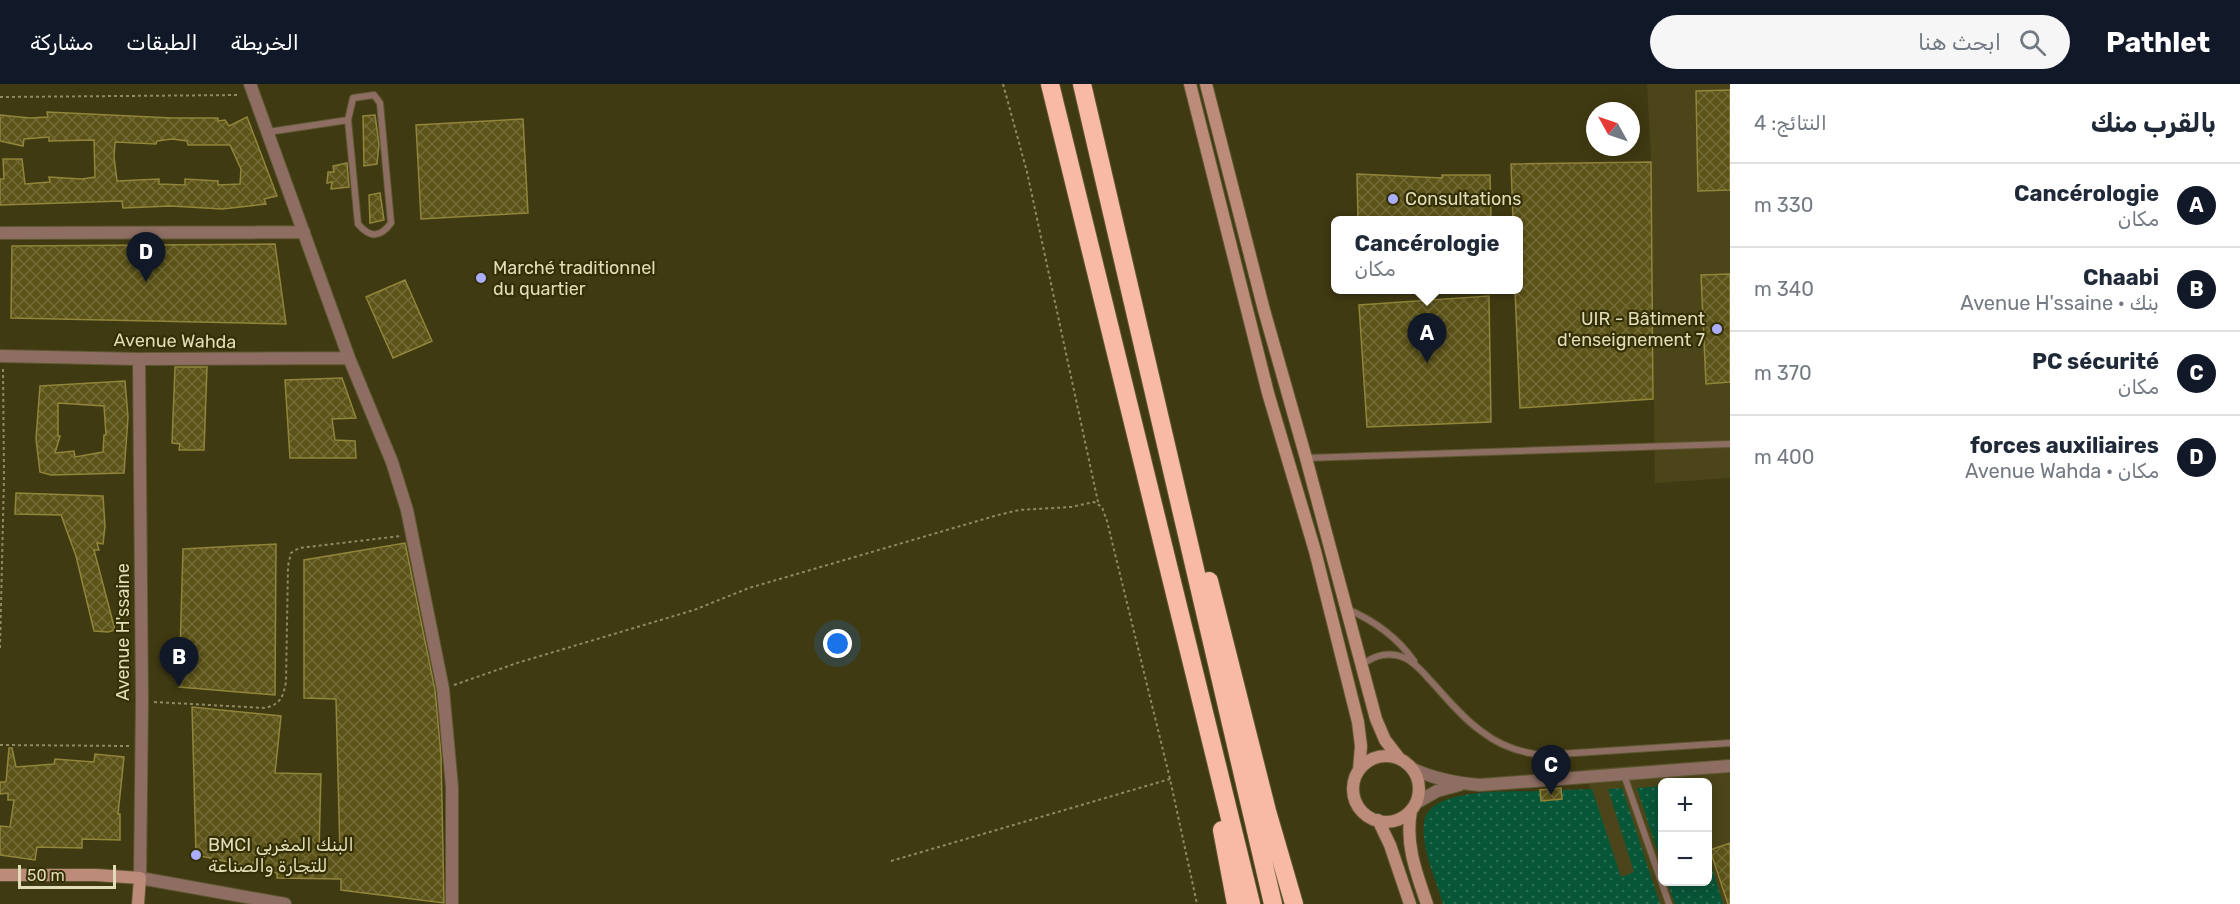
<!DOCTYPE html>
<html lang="ar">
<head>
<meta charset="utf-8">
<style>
  :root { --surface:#fff; --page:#f6f6f7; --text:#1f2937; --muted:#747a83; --line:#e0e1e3; --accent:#111827 }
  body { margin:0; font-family:Rubik,"Noto Sans Arabic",sans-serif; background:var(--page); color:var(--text); direction:rtl }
  .controls { position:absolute; right:18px; bottom:18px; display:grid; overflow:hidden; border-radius:9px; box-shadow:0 3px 15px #0003 }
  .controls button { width:54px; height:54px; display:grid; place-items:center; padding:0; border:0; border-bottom:2px solid var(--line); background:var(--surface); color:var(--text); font:30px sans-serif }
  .compass { position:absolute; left:1586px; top:18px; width:54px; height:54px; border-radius:50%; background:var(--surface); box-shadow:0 3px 15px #0003; rotate:310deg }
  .scale { position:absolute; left:18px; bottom:15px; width:98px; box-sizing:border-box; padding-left:6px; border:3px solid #e2ddb9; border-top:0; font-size:16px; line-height:21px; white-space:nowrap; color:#e2ddb9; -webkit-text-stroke:4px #352f06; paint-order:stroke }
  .you { position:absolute; left:838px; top:560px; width:21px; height:21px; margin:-15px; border:4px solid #fff; border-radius:50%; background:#1a73e8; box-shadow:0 0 0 9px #1a73e833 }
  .badge { display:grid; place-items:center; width:39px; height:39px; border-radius:50%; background:var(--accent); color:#fff; font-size:20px; font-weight:700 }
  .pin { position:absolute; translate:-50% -50px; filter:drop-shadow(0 2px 3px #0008) }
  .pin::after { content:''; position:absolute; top:32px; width:21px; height:18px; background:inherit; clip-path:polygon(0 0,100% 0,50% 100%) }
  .popup { position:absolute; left:1331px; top:132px; width:192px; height:78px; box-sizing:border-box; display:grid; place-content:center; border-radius:9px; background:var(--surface); filter:drop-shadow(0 2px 4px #0005); font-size:20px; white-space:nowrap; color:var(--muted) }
  .popup b { font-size:22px; color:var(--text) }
  .popup::after { content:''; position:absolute; left:50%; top:100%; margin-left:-12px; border:12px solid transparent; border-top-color:var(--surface) }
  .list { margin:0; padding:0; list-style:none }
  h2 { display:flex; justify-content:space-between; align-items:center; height:78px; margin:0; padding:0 24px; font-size:26px }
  h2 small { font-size:20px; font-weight:400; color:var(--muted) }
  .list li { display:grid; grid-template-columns:39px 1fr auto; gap:18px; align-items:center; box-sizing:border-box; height:84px; padding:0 24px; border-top:2px solid var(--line) }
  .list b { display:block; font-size:22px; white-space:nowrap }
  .list p { margin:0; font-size:20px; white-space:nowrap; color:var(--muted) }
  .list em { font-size:20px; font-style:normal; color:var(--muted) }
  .icon { flex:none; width:33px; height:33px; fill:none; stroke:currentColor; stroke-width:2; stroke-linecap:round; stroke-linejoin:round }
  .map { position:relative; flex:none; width:1730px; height:820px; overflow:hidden; direction:ltr }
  header { display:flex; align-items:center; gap:36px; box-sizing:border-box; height:84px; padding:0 30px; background:var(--accent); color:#fff }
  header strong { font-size:28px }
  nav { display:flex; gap:33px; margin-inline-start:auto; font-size:21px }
  .search { width:420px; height:54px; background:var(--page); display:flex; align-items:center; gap:15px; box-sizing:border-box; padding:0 21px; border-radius:33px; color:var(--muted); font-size:22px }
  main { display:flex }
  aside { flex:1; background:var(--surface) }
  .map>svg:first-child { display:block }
  .built { fill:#4c4519; fill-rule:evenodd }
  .grass { fill:url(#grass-dots) }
  .building { fill:url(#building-cross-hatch); stroke:#90853b; stroke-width:1.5; fill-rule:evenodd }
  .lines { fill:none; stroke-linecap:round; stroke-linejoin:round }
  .lane-casing { stroke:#5d5730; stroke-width:8 }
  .street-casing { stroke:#5d5730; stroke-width:14 }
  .secondary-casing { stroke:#5d5730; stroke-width:14 }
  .highway-casing { stroke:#5d5730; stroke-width:20 }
  .path { stroke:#8f8a64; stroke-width:2; stroke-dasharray:3 3; stroke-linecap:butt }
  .lane { stroke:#8e6e63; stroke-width:6 }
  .street { stroke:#8e6e63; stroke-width:12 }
  .secondary { stroke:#bd8b79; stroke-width:12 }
  .highway { stroke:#f8baa4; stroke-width:18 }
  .poi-dot { fill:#abaffb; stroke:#352f06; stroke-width:2 }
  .labels { text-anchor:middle; stroke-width:4.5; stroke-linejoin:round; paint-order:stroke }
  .poi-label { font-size:18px; fill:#e2ddb9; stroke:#352f06; text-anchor:start }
  .street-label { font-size:18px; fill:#e2ddb9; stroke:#352f06 }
</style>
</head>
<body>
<header>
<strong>Pathlet</strong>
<div class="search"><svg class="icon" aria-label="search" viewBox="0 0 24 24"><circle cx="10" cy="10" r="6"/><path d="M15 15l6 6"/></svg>ابحث هنا</div>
<nav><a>الخريطة</a><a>الطبقات</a><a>مشاركة</a></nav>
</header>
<main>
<aside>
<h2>بالقرب منك<small>النتائج: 4</small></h2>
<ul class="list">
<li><span class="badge">A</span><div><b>Cancérologie</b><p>مكان</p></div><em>330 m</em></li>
<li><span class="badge">B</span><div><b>Chaabi</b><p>بنك · Avenue H'ssaine</p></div><em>340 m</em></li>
<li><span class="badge">C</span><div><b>PC sécurité</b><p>مكان</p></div><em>370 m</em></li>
<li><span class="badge">D</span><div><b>forces auxiliaires</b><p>مكان · Avenue Wahda</p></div><em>400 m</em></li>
</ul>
</aside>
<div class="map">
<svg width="1730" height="820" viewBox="0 0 1730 820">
  <defs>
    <pattern id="grass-dots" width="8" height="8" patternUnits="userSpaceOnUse" patternTransform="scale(1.5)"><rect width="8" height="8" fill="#085638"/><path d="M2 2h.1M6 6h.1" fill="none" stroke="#2c6e53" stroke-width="1.8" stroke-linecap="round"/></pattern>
    <pattern id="building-cross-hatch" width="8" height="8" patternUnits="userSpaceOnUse" patternTransform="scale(1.5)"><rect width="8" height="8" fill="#5c5318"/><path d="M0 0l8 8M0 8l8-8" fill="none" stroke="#736b38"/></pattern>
  </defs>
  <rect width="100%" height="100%" fill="#403a12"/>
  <path class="built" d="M1647,0H1730V394L1655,399L1651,78Z
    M1730,675V820H1628L1584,685ZM1662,698H1708V798H1662Z"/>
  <path class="grass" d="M1662,702V782L1637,704Z
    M1622,704L1660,820H1443C1436,795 1421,765 1424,739C1427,702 1514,708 1541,707L1542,717L1561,715V706L1592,705L1621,793L1634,788L1608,705Z
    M1708,771L1723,820H1675L1667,798H1708Z"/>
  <path class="building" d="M1730,6V106L1698,107L1696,7Z
    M47,28L172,34H218V37L225,36L229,42L247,33L277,112L264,115L266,120L222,125L171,122L123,124L122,117L0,121V95H4L3,75H22L25,100L50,98L49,93L82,95L95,93L94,56L49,57V53L24,55L23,62L0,57V31L30,34L48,33ZM172,55L187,57L188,61H230L241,85L240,100L218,101V97L185,95V101L159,100V95L117,97L114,73L115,58L156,60L157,57Z
    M375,31L379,60L377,80L364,82L363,32Z
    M523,35L528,129L421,135L416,41Z
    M1651,78L1653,315L1520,324L1515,206H1518V136H1513L1511,80Z
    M347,79L349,103L331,105L332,98L327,99L328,88H334L333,82Z
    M1357,90L1442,94V91H1490L1491,136H1358Z
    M380,109L384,136L370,139L369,111Z
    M275,160L286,240L11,234L12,162Z
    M1730,190V298L1706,300L1701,191Z
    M405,196L432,257L393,274L366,213Z
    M1489,212L1491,338L1367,343L1359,221Z
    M175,283H207L204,366H179L180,360L172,359Z
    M342,294L356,334L332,335L335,356L355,357L356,374H290L285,296Z
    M125,297L128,333L124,389L51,391L40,388L36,355L40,302ZM58,319L104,322L106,351H104L103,368L75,373L74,367L55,369L60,352H58Z
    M16,409L103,412L105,442L103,460L97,459L99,466H94L115,546L108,548L94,547L76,472L61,431L15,430Z
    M405,459L435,606L441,671L444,819L341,806V795L277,794V789L196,771L192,623L281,632L275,689L321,690L319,767L340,768L336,615L304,614V476Z
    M276,460L275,611L179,603L183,465Z
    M9,664H12L16,683L54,680L55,675L94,678L95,670L124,673L118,730H120V756L82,755V764L37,763L35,776L0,771V742L10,743L14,716H8V709L0,710V698H6Z
    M1561,704L1562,715L1541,717L1540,706Z
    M1730,759V820H1728L1710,766Z"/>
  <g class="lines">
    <defs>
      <path id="lane" d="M268,48L348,36L353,14L374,11L380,19L391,139C380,154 370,154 358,140L348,36
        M1306,374L1730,360
        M1347,525C1375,537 1397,553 1414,577
        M1362,581C1374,571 1390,567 1405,574C1414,578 1422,587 1429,595C1445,612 1461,633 1481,647C1500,662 1520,669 1544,671L1730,659
        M1624,691L1669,820"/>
      <path id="street" d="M250,0L349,274L392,378L407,426L443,605L452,703V820
        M0,149L304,148
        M0,272L139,275L349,274
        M139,275L142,617L140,794L285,820
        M1413,685C1434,695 1456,699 1480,701L1730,682
        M1416,719L1437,707L1459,701"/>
      <path id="secondary" d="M1190,0L1268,309L1315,467L1358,638L1361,662L1359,686
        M1206,0L1264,226L1306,374L1376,635L1385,656L1399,674
        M1353 705a33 33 0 1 1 66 0a33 33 0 1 1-66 0Z
        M1411,727C1405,760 1416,788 1427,820
        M1378,736L1390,761L1410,820
        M0,791H96L140,794L138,820"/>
      <path id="highway" d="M1050,0L1251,820
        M1082,0C1147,273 1208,547 1273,820
        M1209,497L1267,727L1294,820
        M1222,746L1236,820"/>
    </defs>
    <use href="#lane" class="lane-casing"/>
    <use href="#street" class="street-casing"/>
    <use href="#secondary" class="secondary-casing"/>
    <use href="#highway" class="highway-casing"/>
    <path class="path" d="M1003,0L1027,88L1098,418
      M0,13L240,11
      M0,564L4,393L3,285
      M454,601L517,579L694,526L749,504L998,431L1019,426L1071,423L1094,418L1102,423L1107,437L1170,695L1197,820
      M154,618L265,624C281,620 283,613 286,598L288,482L291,469L299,464L401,452
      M0,661L130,662
      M891,777L1170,695"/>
    <use href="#lane" class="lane"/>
    <use href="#street" class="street"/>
    <use href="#secondary" class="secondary"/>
    <use href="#highway" class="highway"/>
  </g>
  <g class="poi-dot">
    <circle cx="1393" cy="115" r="6"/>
    <circle cx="481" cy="194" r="6"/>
    <circle cx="1717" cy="245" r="6"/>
    <circle cx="196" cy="771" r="6"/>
  </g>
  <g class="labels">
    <g class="poi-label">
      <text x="1405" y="121">Consultations</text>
      <text x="493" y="190">Marché traditionnel<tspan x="493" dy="21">du quartier</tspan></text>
      <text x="1705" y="241" text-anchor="end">UIR - Bâtiment<tspan x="1705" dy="21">d'enseignement 7</tspan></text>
      <text x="208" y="767">BMCI البنك المغربي<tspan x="208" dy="21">للتجارة والصناعة</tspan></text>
    </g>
    <g class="street-label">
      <text transform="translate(175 257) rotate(1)" y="6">Avenue Wahda</text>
      <text transform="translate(123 548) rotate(-90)" y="6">Avenue H'ssaine</text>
    </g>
  </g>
</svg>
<div class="controls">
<button>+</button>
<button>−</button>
</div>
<svg class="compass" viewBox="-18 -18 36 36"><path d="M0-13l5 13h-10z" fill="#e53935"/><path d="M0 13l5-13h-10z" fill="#747a83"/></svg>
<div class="scale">50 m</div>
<div class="you"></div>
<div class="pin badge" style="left:1427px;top:279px">A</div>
<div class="popup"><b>Cancérologie</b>مكان</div>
<div class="pin badge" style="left:179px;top:603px">B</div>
<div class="pin badge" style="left:1551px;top:711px">C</div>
<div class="pin badge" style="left:146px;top:198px">D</div>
</div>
</main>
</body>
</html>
